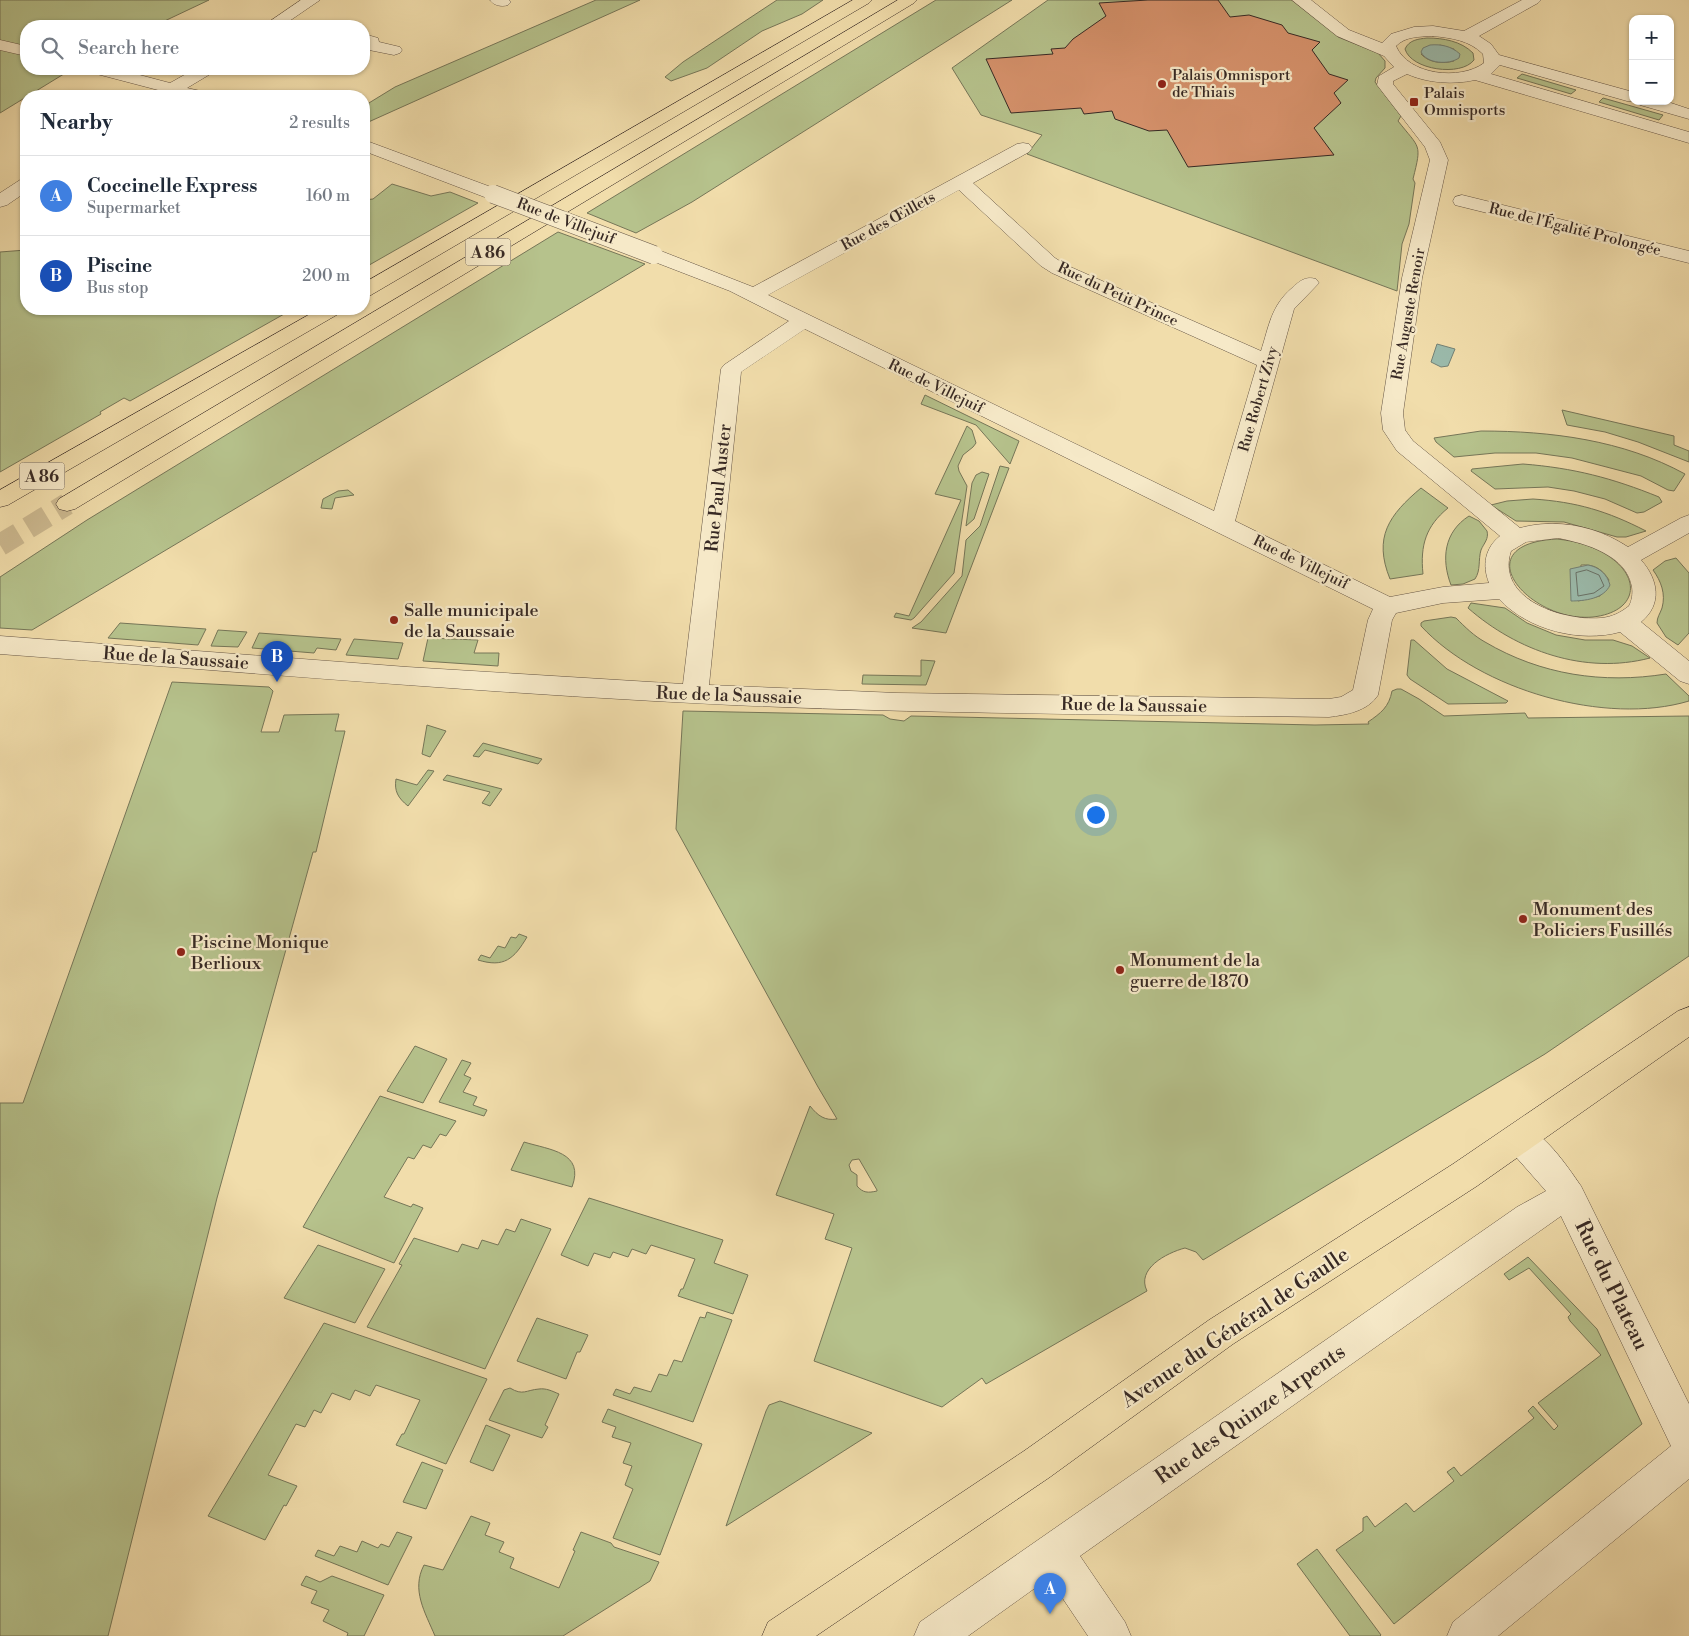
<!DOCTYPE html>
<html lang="en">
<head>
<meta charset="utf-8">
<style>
  :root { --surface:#fff; --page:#f6f6f7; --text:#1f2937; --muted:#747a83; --line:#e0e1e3; --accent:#d93025 }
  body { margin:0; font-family:"Libre Bodoni",serif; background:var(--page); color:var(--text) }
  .controls { position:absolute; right:15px; top:15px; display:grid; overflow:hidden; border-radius:10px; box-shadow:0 1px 4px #0004 }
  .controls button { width:45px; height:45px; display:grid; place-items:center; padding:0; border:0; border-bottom:1px solid var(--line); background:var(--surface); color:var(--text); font:25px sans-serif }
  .you { position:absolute; left:1095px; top:814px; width:18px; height:18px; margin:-12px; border:4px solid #fff; border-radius:50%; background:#1a73e8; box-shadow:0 0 0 8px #1a73e833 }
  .badge { display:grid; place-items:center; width:32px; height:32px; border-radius:50%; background:var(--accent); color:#fff; font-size:16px; font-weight:700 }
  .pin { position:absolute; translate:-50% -41px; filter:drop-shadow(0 1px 2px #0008) }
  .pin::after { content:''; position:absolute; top:26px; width:18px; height:15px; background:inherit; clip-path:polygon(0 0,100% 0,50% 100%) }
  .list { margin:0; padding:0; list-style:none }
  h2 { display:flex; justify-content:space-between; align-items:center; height:65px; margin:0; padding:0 20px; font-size:21px }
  h2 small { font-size:16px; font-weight:400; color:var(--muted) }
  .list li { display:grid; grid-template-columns:32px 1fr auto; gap:15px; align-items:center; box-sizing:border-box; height:80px; padding:0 20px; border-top:1px solid var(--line) }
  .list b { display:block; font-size:19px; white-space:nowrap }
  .list p { margin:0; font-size:16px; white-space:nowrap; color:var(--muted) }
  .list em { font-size:16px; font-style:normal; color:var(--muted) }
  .icon { flex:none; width:28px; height:28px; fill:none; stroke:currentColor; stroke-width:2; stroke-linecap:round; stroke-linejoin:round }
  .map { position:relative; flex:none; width:1689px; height:1636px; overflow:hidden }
  .search { position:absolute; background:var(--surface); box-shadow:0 1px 4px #0004; left:20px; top:20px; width:350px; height:55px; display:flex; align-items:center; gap:12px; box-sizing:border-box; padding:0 18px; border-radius:20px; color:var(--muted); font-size:19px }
  .panel { position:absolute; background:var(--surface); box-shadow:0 1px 4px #0004; left:20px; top:90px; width:350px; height:225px; border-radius:20px }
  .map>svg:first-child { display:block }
  .green { fill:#b6c28c; stroke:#767658; fill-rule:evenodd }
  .water { fill:#9bbbac; stroke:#738176 }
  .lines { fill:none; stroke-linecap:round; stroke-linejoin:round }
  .shore { stroke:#697268; stroke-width:1 }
  .building { fill:#d5916b; stroke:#372924 }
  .highway-tunnel { stroke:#ccb990; stroke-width:22; stroke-dasharray:22 11; stroke-linecap:butt }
  .minor-casing { stroke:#665646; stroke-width:1 }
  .major-casing { stroke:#372924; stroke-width:1 }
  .highway-casing { stroke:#372924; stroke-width:1 }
  .minor { fill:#f6e9c8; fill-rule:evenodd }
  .major { fill:#f1ddab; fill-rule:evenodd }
  .highway { fill:#f1ddab; fill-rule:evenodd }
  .minor-bridge-casing { stroke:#665646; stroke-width:19; stroke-linecap:butt }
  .minor-bridge { stroke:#f6e9c8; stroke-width:18 }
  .poi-dot { fill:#8f2418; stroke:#f6e9c8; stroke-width:2 }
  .labels { text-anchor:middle; stroke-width:4.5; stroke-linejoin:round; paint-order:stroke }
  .far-poi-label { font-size:15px; fill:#372924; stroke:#f6e9c8; text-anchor:start }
  .far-street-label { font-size:15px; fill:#372924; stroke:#f6e9c8 }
  .shield { fill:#f6e9c8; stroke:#706355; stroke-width:1 }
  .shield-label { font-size:16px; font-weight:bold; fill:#372924 }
  .street-label { font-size:18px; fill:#372924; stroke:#f6e9c8 }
  .poi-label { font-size:18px; fill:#372924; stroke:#f6e9c8; text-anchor:start }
  .near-street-label { font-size:21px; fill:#372924; stroke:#f6e9c8 }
</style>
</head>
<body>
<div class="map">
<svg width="1689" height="1636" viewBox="0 0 1689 1636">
  <rect width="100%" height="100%" fill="#f1ddab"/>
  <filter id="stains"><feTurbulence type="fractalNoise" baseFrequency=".004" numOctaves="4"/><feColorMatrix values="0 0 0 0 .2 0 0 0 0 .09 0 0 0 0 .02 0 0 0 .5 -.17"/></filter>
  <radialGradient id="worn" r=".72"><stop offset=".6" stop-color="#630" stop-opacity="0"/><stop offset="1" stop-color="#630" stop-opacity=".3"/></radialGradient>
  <path class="green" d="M0,0H209L154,26H26V69H72L0,113Z
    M596,0H640L364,124V106L395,87Z
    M777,0H823L802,14L762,31L707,68L671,81L665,77L683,62Z
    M936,0H1012L692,202L636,233L587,213Z
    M1048,0H1296L1322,19L1338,37L1378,53L1385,61V68L1376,78L1375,82L1401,116L1398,121C1420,149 1422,143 1413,179L1415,183L1409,224L1402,244L1397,291L1027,154L1042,135L981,115L952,68Z
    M1427,38C1443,38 1461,41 1473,53L1474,60C1461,77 1411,70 1405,49C1409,40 1418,39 1427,38ZM1440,45L1454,49V61C1443,64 1429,63 1421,54Z
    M1522,74L1576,90L1571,94L1517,78Z
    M1603,98L1663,115L1659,120L1599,102Z
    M392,184L431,196L450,192L478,203L364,268V200L373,199Z
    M558,232L645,264L32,630L0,628V577L87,520Z
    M26,250V309H293L130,401L124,398L100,412L101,414L0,472V252Z
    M925,395L1019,441L1010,464L976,425L921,404Z
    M1562,410L1674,436V445L1689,451V462L1638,442L1605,432L1567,425Z
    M967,426L972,430L976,443L973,447L963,455L958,466L959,471L967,486L954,573L914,618L911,620L894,617L896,613L909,616L961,500L935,494Z
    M1481,431C1551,431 1623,440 1685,474L1674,491L1668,490L1641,476L1572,458L1536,453H1495L1454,457L1436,442L1434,438Z
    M1523,464C1574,468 1612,478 1659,497L1662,502L1644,512L1637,513L1605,499L1574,491L1548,487L1495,489L1471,471L1472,469Z
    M1000,466L1009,468L946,633L912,628L921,622L962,576L966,540L980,526Z
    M982,472L989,474L974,519L966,526L972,483L976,475Z
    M1421,488L1448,508C1426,526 1420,545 1423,574L1390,579C1373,537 1389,515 1421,488Z
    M348,490L354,495L335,498L332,509L321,508L323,499L338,491Z
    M1533,499C1577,502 1607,511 1646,531L1626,537H1617L1564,522L1516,521L1491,505L1507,501Z
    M1469,516L1479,521L1487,531C1489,539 1484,543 1481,550C1478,560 1481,570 1475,579L1463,584L1451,585C1441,559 1444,532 1469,516Z
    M1557,539C1575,541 1591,545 1607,555C1643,578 1637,612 1593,617C1529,623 1462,544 1557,539ZM1581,565C1594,564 1602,569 1609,580L1600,596L1578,601Z
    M1676,558L1689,573V633L1678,645L1666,637L1657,623C1657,617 1660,614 1662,608C1666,594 1661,581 1653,570L1665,561Z
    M1471,603L1505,608L1527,623L1556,635L1585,640H1613L1632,646L1650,658C1585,675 1517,651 1468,608Z
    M1451,617L1456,618C1465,627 1474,636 1485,642C1541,675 1603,684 1666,674L1689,696V701C1606,726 1480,690 1421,626V623L1424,621Z
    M120,623L206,629L198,645L108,638Z
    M218,630L247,632L238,647L211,646Z
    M259,633L341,639L336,650L317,648L314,653L252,648Z
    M428,638L478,640L474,653H499L498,666L423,661Z
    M354,639L403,643L398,659L346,655Z
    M1411,640H1414L1447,669L1508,701L1506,703L1448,704L1410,679L1407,675Z
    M921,660L935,661L926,685L862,684L863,675L921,676Z
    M172,682L269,687L273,691L261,732H279L284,715L339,714L335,731H345L316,852H313L217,1198L108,1636H0V1103H23Z
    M1397,689H1401L1419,699L1444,716L1525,713L1528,718L1689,716V956L1545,1054L1203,1260L1196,1252L1185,1248C1166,1253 1136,1269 1147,1291L986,1384L982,1378L942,1407L814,1361L852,1248L825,1239L834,1214L776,1195L810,1106C818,1116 825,1121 837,1119L818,1087L676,829L683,711L883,715L890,719L904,721L911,716L1315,725L1369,724L1368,722C1381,713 1389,707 1392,691ZM859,1159L877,1190V1191C868,1193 863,1193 857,1186V1175L851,1171L849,1165L852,1160Z
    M427,725L446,731L430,757L422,754Z
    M483,743L542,759L538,764L485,750L479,757L473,756Z
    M428,770L434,771L408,806C398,798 394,791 396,779L417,785Z
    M447,775L502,789L490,806L482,803L490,792L443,780Z
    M519,934L527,937C514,959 504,968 478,960L481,955L490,958L498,946L505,948L511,937L516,938Z
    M415,1046L447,1059L423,1103L387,1091Z
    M462,1060L471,1063L464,1075L471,1078L463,1092L477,1097L473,1105L487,1110L484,1116L439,1102Z
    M380,1096L456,1121L446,1136L440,1134L431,1148L423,1145L414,1159L408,1157L384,1197L411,1207L413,1204L423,1208L394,1263L303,1227Z
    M524,1142C550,1150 585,1152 572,1187L511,1170Z
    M589,1198L723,1240L714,1263L748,1275L733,1314L678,1296L681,1289H683L695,1259L651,1245L646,1254L632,1249L628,1257L613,1252L610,1258L594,1253L588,1266L561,1255Z
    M521,1219L551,1229L485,1369L367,1327L402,1265L399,1264L414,1238L458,1252L462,1244L478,1249L482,1240L498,1245L506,1229L515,1232Z
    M318,1245L385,1269L355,1323L284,1298Z
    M1528,1257L1597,1329L1642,1424L1394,1624L1336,1550L1363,1531V1518L1367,1516L1375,1527L1406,1503L1414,1512L1454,1481L1447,1472L1454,1467L1461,1476L1534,1418L1528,1411L1533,1406L1554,1430L1558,1426L1538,1403L1601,1355L1570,1321L1568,1317L1571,1314L1529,1268L1509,1280L1504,1274Z
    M707,1312L732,1320L693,1422L613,1395L616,1389L630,1394L634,1387L651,1392L659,1374L667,1376L674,1360L682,1362L700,1317L705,1318Z
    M537,1318L588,1335L580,1352H577L566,1379L517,1361Z
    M324,1323L487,1379L446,1464L396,1445L402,1434H404L420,1400L376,1385L370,1396L355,1390L350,1400L332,1393L321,1413L314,1410L305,1427L296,1424L268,1475L297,1486L286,1506L284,1505L265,1540L208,1516Z
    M510,1388C523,1396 526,1390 539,1389C546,1388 552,1391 559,1394L545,1425L548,1427L542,1438L489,1420L504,1390Z
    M780,1401L872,1433L726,1526L766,1411L769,1405Z
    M608,1409L702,1444L660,1555L613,1538L633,1489L625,1485L632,1466L623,1463L631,1443L612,1437L616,1427L602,1422Z
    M486,1425L510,1435L493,1471L470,1462Z
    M422,1462L443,1470L426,1509L403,1502Z
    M471,1516L490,1523L485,1535L504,1542L499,1552L514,1558L510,1568L559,1588L575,1551L573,1550L581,1532L611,1543L614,1547L659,1562L650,1581L563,1636H435C425,1612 411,1590 424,1565L443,1570Z
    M397,1532L412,1537L388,1585L315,1556L318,1550L334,1556L340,1546L357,1552L362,1541L378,1548L381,1544L389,1547Z
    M1317,1549L1381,1635L1380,1636H1350L1297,1564Z
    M306,1576L320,1582L332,1576L384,1595L364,1636H347L348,1633L323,1621L329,1610L311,1603L317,1591L301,1585Z"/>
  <path class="water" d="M1430,45C1441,44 1451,46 1460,54L1459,58C1449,65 1427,64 1421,52L1423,48Z
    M1437,344L1455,349L1448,366L1441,367L1431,362Z
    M1588,565C1599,567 1607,574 1610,585C1604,599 1584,601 1571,601L1570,569Z"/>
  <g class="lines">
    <path class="shore" d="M1587,570L1599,575L1604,586L1594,593L1578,596L1576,573Z"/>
  </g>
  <path class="building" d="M1148,0H1218L1230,17L1249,15L1282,25L1288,33L1320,42L1312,50L1329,74L1348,80L1334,93L1341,103L1314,128L1334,155L1188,167L1167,130L1149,131L1115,119L1112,111L1084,114L1081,108L1011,113L986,59L1053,54L1051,49L1065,48L1073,39L1106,16L1099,3Z"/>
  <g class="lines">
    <path class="highway-tunnel" d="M0,545L67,504"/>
    <defs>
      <path id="minor" d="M301,0H320L282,26H263Z
        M490,0H509L511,2L508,5C502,7 494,6 490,0Z
        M1292,0H1311L1349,30L1382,43L1391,34L1414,27L1433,26L1464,31L1522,0H1541L1538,3L1479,36L1491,44L1499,55L1633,92V101H1636H1627L1500,65L1491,74L1689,132V143L1475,80C1453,85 1427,83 1407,74L1393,81V84L1440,142L1448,160L1422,278L1403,413L1405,430L1413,441L1520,528C1557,518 1596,526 1628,547L1681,518L1689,515V533L1641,560C1658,579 1663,604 1641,622L1689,661V684L1680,681L1620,632C1580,643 1528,630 1499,599L1443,603L1396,613L1392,620L1378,695C1368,711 1346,715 1329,717C1104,714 878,714 654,701C436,689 218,670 0,654V636L407,667L683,684L721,369L724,365L789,321L730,291L647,259L644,255L647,251L654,249L661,251L753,287L1017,144L1023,143L1029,144L1032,148L1029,152L973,183L1055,258L1066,265L1261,351C1269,326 1271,306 1292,288C1300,281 1305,276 1316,279L1319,283L1294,309L1235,521L1390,597L1443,587L1489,583C1482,565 1485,548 1500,536L1397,451L1383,430L1381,413L1402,278L1430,160L1425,147L1377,85L1379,76L1394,67L1384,56L1337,36ZM1433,36C1451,38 1469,40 1483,54L1484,63C1460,81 1408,75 1396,46C1406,36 1419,37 1433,36ZM959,190L1041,266L1052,273L1257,365L1214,511L768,295ZM805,329L1373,609L1368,620L1353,690L1341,697L1329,699L897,693L709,685L741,372ZM1558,538C1585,543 1627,555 1632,587C1633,594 1632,600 1629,606C1620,613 1612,617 1601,618C1571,621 1514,606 1509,570C1508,564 1509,557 1511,551L1526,542Z
        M364,34L378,38L379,42L400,47L402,50L400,53L394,55L364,49Z
        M0,40L26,46V56L0,50Z
        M91,69H117L170,83L195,69H214L212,73L187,88L205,92L207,96L175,95L157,96L156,94L158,90L93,73Z
        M1638,101H1665L1689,109V119L1640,105Z
        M364,140L499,190L502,194L499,198L493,200L487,198L364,151Z
        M26,179V192L7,205L0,207V193L20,180Z
        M1462,195L1689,251V263L1455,205L1453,201L1455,197Z
        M1519,1123C1545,1133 1565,1163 1581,1186L1689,1404V1479L1498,1636H1447L1453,1622L1671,1446L1561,1216L1080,1556L1125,1622L1131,1636H1088L1049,1578L968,1636H914L920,1622L1517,1207L1546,1191L1508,1148L1503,1138L1508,1128Z"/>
      <path id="major" d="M1689,1007V1037L1477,1186L1233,1344L1050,1477L816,1636H762L768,1622L1024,1451L1209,1320L1453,1164L1678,1011Z"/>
      <path id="highway" d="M853,0H872L869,3L371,295L364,297V283Z
        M898,0H917L914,3L75,509L67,511L59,509L56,504L59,499Z
        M319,309H343L340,313L8,505L0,507V490Z"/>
    </defs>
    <use href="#minor" class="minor-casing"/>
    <use href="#major" class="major-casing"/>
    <use href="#highway" class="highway-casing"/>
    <use href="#minor" class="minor"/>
    <use href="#major" class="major"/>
    <use href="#highway" class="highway"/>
    <defs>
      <path id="minor-bridge" d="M493,194L654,255"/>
    </defs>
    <use href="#minor-bridge" class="minor-bridge-casing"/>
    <use href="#minor-bridge" class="minor-bridge"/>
  </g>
  <g class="poi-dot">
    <circle cx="1162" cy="84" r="5"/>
    <rect x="1409" y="97" width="10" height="10" rx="2.5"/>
    <circle cx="394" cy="620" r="5"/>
    <circle cx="1523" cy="919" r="5"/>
    <circle cx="181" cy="952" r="5"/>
    <circle cx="1120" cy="970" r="5"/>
  </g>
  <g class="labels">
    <g class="far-poi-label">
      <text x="1172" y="80">Palais Omnisport<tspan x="1172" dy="17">de Thiais</tspan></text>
      <text x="1424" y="98">Palais<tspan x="1424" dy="17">Omnisports</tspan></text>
    </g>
    <g class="far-street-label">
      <text transform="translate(566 221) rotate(21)" y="5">Rue de Villejuif</text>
      <text transform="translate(888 221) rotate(-29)" y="5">Rue des Œillets</text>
      <text transform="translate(1575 229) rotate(14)" y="5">Rue de l'Égalité Prolongée</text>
      <text transform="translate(1118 294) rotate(25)" y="5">Rue du Petit Prince</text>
      <text transform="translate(1408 314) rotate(-80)" y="5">Rue Auguste Renoir</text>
      <text transform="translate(936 386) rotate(26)" y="5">Rue de Villejuif</text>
      <text transform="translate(1258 399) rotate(-74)" y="5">Rue Robert Zivy</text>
      <text transform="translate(1301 562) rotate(26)" y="5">Rue de Villejuif</text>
    </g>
    <g class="shield">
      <rect x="465.5" y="238.5" width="45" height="27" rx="4"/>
      <rect x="19.5" y="462.5" width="45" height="27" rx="4"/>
    </g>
    <g class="shield-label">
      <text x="488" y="258">A 86</text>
      <text x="42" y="482">A 86</text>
    </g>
    <g class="street-label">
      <text transform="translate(718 488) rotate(-84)" y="6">Rue Paul Auster</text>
      <text transform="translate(176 658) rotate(4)" y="6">Rue de la Saussaie</text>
      <text transform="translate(729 695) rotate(2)" y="6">Rue de la Saussaie</text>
      <text transform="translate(1134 705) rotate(1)" y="6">Rue de la Saussaie</text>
    </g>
    <g class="poi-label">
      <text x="404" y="616">Salle municipale<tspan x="404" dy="21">de la Saussaie</tspan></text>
      <text x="1533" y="915">Monument des<tspan x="1533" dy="21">Policiers Fusillés</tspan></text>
      <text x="191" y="948">Piscine Monique<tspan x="191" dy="21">Berlioux</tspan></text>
      <text x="1130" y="966">Monument de la<tspan x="1130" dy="21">guerre de 1870</tspan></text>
    </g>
    <g class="near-street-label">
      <text transform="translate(1612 1285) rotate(64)" y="7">Rue du Plateau</text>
      <text transform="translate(1235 1327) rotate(-34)" y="7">Avenue du Général de Gaulle</text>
      <text transform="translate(1250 1414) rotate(-35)" y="7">Rue des Quinze Arpents</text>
    </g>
  </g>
  <rect width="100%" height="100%" filter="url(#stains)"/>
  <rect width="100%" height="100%" fill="url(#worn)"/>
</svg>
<div class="controls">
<button>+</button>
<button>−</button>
</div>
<div class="you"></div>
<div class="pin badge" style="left:1050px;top:1614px;background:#3f7fe0">A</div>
<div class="pin badge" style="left:277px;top:682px;background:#1a4fb4">B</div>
<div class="search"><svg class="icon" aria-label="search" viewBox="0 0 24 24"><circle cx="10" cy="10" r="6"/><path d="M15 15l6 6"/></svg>Search here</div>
<section class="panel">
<h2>Nearby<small>2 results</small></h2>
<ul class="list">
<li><span class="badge" style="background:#3f7fe0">A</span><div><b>Coccinelle Express</b><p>Supermarket</p></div><em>160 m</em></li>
<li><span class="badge" style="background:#1a4fb4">B</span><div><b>Piscine</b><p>Bus stop</p></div><em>200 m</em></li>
</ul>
</section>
</div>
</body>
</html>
